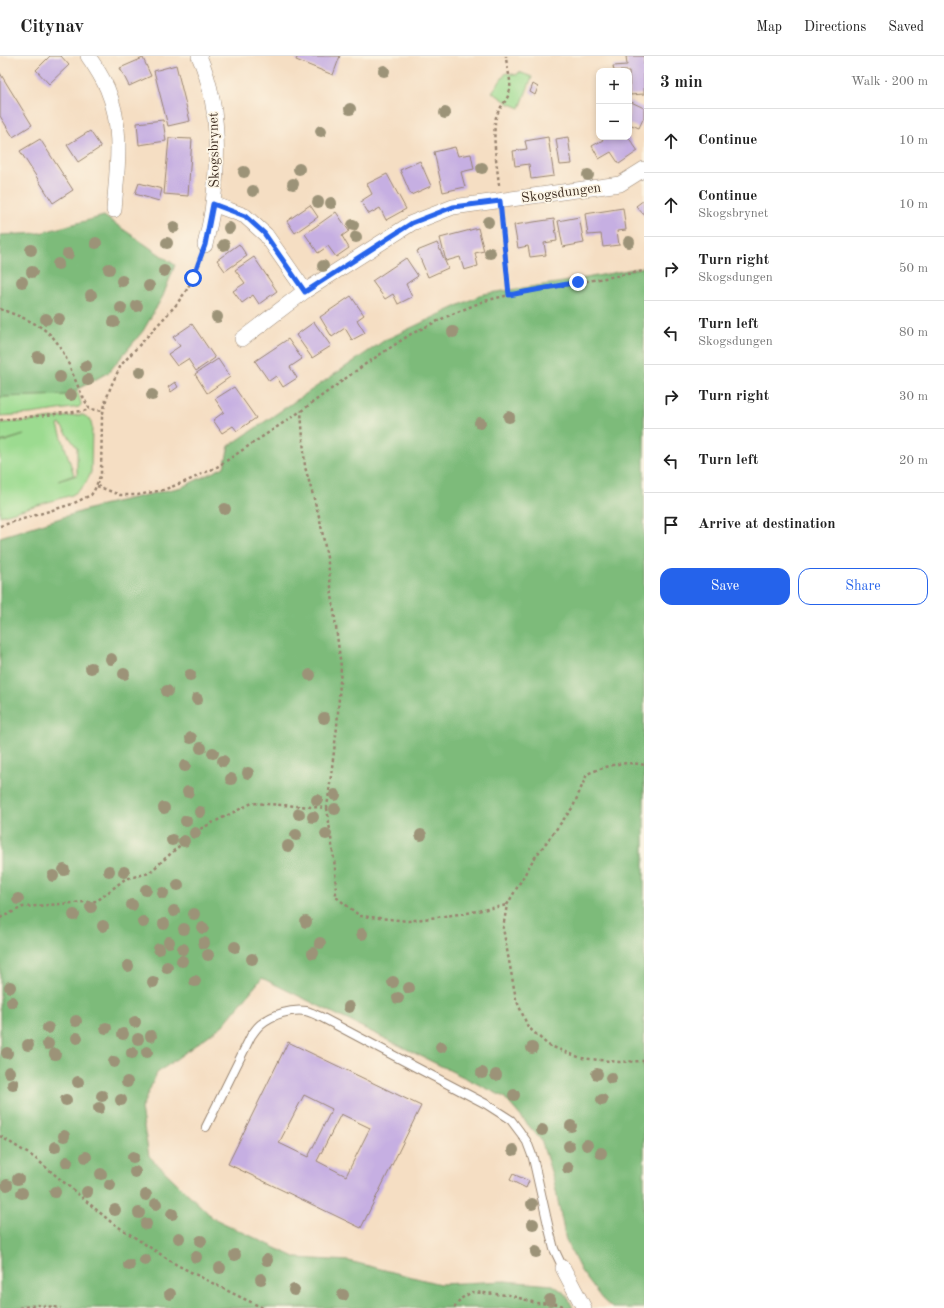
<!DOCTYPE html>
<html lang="en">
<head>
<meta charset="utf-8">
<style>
  :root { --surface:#fff; --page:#f6f6f6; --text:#222; --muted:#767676; --line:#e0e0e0; --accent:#2563eb }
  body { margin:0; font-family:"Old Standard TT",serif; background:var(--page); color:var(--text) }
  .controls { position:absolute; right:12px; top:12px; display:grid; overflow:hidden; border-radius:8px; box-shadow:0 2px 6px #0003 }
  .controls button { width:36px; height:36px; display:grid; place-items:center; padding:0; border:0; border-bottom:1px solid var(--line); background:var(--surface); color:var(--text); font:20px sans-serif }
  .stop { position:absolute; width:12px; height:12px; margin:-9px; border:3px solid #2563eb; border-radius:50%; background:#fff }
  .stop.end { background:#2563eb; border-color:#fff; box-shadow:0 1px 4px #0008 }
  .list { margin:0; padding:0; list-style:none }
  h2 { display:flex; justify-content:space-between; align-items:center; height:52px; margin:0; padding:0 16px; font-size:17px }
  h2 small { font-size:13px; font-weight:400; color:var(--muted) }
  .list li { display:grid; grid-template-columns:26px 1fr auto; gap:12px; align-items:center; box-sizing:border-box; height:64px; padding:0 16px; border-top:1px solid var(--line) }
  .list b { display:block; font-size:15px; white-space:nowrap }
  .list p { margin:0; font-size:13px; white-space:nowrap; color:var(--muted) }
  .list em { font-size:13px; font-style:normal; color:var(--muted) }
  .actions { display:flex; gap:8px; padding:12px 16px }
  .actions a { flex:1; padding:9px 0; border:1px solid var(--accent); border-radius:12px; text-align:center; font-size:14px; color:var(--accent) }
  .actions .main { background:var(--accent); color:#fff }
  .icon { flex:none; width:22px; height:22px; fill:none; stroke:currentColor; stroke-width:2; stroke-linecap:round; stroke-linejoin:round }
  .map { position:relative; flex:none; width:644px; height:1252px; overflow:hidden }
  header { display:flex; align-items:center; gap:24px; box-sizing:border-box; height:56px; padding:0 20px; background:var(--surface); border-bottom:1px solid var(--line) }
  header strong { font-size:19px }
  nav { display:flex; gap:22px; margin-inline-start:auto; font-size:14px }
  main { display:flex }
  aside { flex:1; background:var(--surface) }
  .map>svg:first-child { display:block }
  .green { fill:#9cdb90; stroke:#6c8257; fill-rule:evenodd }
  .forest { fill:#7dbb7a; stroke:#5c724c }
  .building { fill:#c6afe2; fill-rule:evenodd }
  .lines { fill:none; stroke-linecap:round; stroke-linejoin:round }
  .service-casing { stroke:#988470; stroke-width:10 }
  .minor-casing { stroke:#988470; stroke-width:16 }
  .path { stroke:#988470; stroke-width:2.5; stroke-dasharray:3 3; stroke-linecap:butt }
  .service { stroke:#fff; stroke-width:8 }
  .minor { stroke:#fff; stroke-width:15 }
  .tree { fill:#9c9378 }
  .route { stroke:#2563eb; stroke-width:5 }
  .labels { text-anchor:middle; stroke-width:3.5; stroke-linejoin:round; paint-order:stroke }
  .street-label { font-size:14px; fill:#3b2a1e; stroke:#fcf5e5 }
</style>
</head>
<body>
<header>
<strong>Citynav</strong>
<nav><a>Map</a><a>Directions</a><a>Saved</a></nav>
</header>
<main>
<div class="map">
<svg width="644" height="1252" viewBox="0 0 644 1252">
  <rect width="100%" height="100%" fill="#fcf5e5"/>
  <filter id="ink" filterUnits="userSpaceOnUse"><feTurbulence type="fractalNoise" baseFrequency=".025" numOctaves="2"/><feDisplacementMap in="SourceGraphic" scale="8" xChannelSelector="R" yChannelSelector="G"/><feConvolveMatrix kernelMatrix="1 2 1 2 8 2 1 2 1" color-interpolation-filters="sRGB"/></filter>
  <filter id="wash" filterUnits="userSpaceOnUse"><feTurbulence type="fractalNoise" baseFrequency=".012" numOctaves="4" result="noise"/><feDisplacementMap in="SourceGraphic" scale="16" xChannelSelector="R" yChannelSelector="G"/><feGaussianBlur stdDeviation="0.9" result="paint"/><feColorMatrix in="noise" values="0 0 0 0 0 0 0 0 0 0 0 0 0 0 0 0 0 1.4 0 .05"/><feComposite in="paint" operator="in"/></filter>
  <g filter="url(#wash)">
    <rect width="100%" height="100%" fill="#f5dec3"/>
    <path class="green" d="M519,16L532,21L520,52L508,47L492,36L506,17L517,19Z
      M77,334L81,347V349L79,351L30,358L0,360V341L67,339Z
      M79,359H83L90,363L92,371L91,416C87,427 82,433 72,439L0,460V387L24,379L0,386V367L31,365ZM60,368L77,392V419L58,425L74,419L58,369Z"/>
    <path class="forest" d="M104,160L175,209L163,240L143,275L109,316L67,339L0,341V179L40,177Z
      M644,211V1252H612L602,1243L581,1215L566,1185L554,1125L541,1084L504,1041L262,922L223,969L157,1017L141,1053L149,1100L213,1162L297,1202L349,1205L440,1228L505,1225L553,1229L566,1238L573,1252H0V481L102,449L182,431L224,411L229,390L385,284L483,238L570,225Z"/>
    <g id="blocks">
      <path class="building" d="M50,0H61L69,9L49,28L36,14Z
        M298,0H340L333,19L296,4Z
        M626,0H644V38L630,39L629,15H614L613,10L627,9Z
        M143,2L151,20L129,30L120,12Z
        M176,9L190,65L168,70L154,15Z
        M0,17L32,69L13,81L0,60Z
        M533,28L538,31L535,39L530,36Z
        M629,45L644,52V61L639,72L629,68Z
        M163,64L166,85L139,89L137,67Z
        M90,75L101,91L78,106L67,89Z
        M548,81L554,120L531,123L529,108L515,110L513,95L527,93L525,85Z
        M568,81L572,108L560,109L556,83Z
        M601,81H628L638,95L619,108L611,96L599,103L592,90L603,84Z
        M169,82L192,83L188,140L164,138Z
        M40,83L73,134L53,147L20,95Z
        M455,91L458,100L471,98L474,113L461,116L465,131L443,136L434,96Z
        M420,105L431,130L411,139L400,114Z
        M387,118L406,153L386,164L380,152L369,158L361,145L372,138L367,128Z
        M139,127L162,133L159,145L135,138Z
        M644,144V159L636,150Z
        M310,149L318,161L295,177L287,165Z
        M623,152L626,174L617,175L619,189L603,191L601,178L588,179L585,158Z
        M336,156L349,175L342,180L349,192L336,201L328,190L318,197L305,178Z
        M579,161L584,187L563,191L558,165Z
        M554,163L557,185L544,187L546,199L530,201L528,190L518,192L514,169Z
        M478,172L484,195L475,197L478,210L464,214L460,201L446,205L440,182Z
        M437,187L448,212L428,221L417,195Z
        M239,188L247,200L225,215L217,204Z
        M254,201L277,235L259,248L253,239L242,247L233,235L245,227L235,214Z
        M406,202L418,220L406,228L412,241L398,248L393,238L385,243L372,225Z
        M351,240L364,259L357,264L365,277L352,284L345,272L332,281L320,261Z
        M314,266L331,290L312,302L296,279Z
        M192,268L215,302L196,315L188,303L177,310L168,298L180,290L173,281Z
        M288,283L302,303L290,311L297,322L283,331L276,320L269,325L255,305Z
        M218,303L230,321L207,337L195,318Z
        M175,326L178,331L171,336L168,331Z
        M234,331L256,362L237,375L233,370L222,377L213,364L224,356L215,343Z
        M288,986L421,1050L361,1172L228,1108ZM304,1039L332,1053L308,1101L279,1087ZM341,1058L370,1072L346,1120L317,1105Z
        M513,1118L529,1125L526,1132L510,1124Z"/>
    </g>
  </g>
  <g filter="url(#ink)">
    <use href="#blocks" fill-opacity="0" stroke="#988470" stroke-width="1"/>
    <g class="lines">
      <defs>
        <path id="service" d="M206,1071L251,980C254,976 257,971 261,968C273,958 291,953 306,955C311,956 316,959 321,961L404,1005L486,1048L511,1064L520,1076L527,1086L533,1102L549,1173L554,1193L563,1212"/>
        <path id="minor" d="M88,0C95,10 102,21 107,32C124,71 117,113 114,154
          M199,0C219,45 219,99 213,147C212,161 208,175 205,189
          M213,148L245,160L266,179L305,235L412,167L453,151L620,128L644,113
          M242,283L305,235
          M563,1212L584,1252"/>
      </defs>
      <use href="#service" class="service-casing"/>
      <use href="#minor" class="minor-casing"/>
      <path class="path" d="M499,129C497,109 493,87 495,67C496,53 506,48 509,37C513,26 506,11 506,0
        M502,162L509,239
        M0,253C19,260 43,268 56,285C62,293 67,304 71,314C77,328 82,341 90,353L103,355
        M0,364L83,355L90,353
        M97,430L120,439H138L163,434L187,425L217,411L301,355L364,309L411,278L450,259L484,245L509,239L644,215
        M0,470L72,448L91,439L94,435L101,418L102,361L106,344L111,330L121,309L176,249L186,235L193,222L200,205
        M644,709C624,704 606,710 587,718L573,751L533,804L507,849L503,872L516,943L528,971L548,989L581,1002L619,1006L644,1005
        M327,752L335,811L336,841L360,860L408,865L467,857L507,849
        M0,862L23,851L97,845L125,823L149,817L196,775L252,747L327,752L337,671L341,611L328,507L320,464L305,411L301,355
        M0,1080L35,1102L111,1166L177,1209L230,1236L263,1252
        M19,1252L37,1249L61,1252
        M454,1252L462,1242L472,1236L509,1239L536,1247L558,1248L563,1250"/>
      <use href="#service" class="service"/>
      <use href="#minor" class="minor"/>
    </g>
    <g class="tree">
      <circle cx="384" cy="15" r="6"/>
      <circle cx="350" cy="53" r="6"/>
      <circle cx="445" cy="57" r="6"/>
      <circle cx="321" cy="75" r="6"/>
      <circle cx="482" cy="112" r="6"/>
      <circle cx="299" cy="113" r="6"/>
      <circle cx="244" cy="116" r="6"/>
      <circle cx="588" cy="119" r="6"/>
      <circle cx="293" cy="128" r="6"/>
      <circle cx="253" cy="135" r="6"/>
      <circle cx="318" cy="146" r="6"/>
      <circle cx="331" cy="147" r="6"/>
      <circle cx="488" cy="166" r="6"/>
      <circle cx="353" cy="169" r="6"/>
      <circle cx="174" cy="171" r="6"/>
      <circle cx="229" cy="172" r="6"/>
      <circle cx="356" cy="181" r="6"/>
      <circle cx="629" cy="186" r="6"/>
      <circle cx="96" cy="187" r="6"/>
      <circle cx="167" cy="187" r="6"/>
      <circle cx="224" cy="189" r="6"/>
      <circle cx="31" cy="194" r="6"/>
      <circle cx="490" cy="197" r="6"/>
      <circle cx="68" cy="198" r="6"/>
      <circle cx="58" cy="208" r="6"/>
      <circle cx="323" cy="210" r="6"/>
      <circle cx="109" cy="213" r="6"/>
      <circle cx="164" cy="215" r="6"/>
      <circle cx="32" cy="216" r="6"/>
      <circle cx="122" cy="225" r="6"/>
      <circle cx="22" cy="226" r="6"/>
      <circle cx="149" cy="230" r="6"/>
      <circle cx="91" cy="239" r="6"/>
      <circle cx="137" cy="250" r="6"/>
      <circle cx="121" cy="252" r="6"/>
      <circle cx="217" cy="261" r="6"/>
      <circle cx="46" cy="263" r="6"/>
      <circle cx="59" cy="263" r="6"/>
      <circle cx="114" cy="266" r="6"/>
      <circle cx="453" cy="276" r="6"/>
      <circle cx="38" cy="301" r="6"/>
      <circle cx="86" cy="310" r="6"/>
      <circle cx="140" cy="316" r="6"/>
      <circle cx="60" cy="321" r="6"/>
      <circle cx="88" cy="324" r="6"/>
      <circle cx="71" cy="339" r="6"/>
      <circle cx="152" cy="339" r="6"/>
      <circle cx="509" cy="361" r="6"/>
      <circle cx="480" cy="367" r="6"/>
      <circle cx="225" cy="453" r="6"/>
      <circle cx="111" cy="603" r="6"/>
      <circle cx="91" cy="612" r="6"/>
      <circle cx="124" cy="618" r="6"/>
      <circle cx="190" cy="619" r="6"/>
      <circle cx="310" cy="619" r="6"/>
      <circle cx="167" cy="635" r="6"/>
      <circle cx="197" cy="643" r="6"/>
      <circle cx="324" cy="662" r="6"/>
      <circle cx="191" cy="682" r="6"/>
      <circle cx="201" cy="692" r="6"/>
      <circle cx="213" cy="697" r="6"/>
      <circle cx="223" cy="705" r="6"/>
      <circle cx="185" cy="710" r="6"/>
      <circle cx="248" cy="717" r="6"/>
      <circle cx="231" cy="723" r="6"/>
      <circle cx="188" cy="736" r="6"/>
      <circle cx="335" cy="739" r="6"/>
      <circle cx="317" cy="744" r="6"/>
      <circle cx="164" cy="752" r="6"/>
      <circle cx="335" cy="753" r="6"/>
      <circle cx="200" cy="756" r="6"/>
      <circle cx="299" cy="758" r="6"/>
      <circle cx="313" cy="761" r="6"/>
      <circle cx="186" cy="765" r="6"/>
      <circle cx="195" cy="777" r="6"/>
      <circle cx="326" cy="778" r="6"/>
      <circle cx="296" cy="779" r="6"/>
      <circle cx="421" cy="779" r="6"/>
      <circle cx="172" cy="784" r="6"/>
      <circle cx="184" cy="785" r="6"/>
      <circle cx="288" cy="790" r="6"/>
      <circle cx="64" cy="814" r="6"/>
      <circle cx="109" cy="815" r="6"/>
      <circle cx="124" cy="816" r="6"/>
      <circle cx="53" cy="820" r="6"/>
      <circle cx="178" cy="829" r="6"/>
      <circle cx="146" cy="834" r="6"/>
      <circle cx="163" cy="837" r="6"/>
      <circle cx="18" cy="843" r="6"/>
      <circle cx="132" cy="849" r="6"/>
      <circle cx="91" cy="851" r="6"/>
      <circle cx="174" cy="855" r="6"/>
      <circle cx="194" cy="858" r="6"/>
      <circle cx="74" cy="859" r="6"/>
      <circle cx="143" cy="866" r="6"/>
      <circle cx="306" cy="866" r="6"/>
      <circle cx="164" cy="868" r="6"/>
      <circle cx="103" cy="870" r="6"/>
      <circle cx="203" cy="872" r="6"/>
      <circle cx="184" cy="873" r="6"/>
      <circle cx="362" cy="878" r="6"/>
      <circle cx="169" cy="886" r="6"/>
      <circle cx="204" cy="887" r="6"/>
      <circle cx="320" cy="887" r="6"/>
      <circle cx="235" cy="891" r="6"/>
      <circle cx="159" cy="893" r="6"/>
      <circle cx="183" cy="893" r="6"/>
      <circle cx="313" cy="897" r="6"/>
      <circle cx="208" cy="899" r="6"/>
      <circle cx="252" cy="903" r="6"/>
      <circle cx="182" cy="905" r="6"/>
      <circle cx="128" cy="910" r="6"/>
      <circle cx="167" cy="911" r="6"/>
      <circle cx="195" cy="925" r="6"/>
      <circle cx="153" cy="926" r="6"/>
      <circle cx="393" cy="926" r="6"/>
      <circle cx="10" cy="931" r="6"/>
      <circle cx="409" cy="932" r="6"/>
      <circle cx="398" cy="942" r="6"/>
      <circle cx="12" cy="946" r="6"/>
      <circle cx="349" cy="951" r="6"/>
      <circle cx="76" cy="965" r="6"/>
      <circle cx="135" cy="966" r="6"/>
      <circle cx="48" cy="972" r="6"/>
      <circle cx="106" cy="972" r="6"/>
      <circle cx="123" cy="978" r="6"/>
      <circle cx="151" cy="980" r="6"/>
      <circle cx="77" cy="982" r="6"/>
      <circle cx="138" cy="983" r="6"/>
      <circle cx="48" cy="988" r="6"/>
      <circle cx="28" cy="989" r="6"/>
      <circle cx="441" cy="991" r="6"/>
      <circle cx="532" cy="992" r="6"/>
      <circle cx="147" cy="996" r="6"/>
      <circle cx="7" cy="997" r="6"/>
      <circle cx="132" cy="997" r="6"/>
      <circle cx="55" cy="998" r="6"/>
      <circle cx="114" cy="1006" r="6"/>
      <circle cx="9" cy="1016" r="6"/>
      <circle cx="482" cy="1017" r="6"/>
      <circle cx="597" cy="1018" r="6"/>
      <circle cx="496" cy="1019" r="6"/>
      <circle cx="611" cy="1022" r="6"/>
      <circle cx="78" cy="1026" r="6"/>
      <circle cx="127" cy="1026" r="6"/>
      <circle cx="13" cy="1028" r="6"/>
      <circle cx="514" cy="1039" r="6"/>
      <circle cx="102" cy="1040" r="6"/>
      <circle cx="66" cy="1044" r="6"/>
      <circle cx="121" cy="1044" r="6"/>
      <circle cx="602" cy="1044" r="6"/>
      <circle cx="99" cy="1052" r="6"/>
      <circle cx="571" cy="1070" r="6"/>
      <circle cx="542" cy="1074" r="6"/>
      <circle cx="64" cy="1080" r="6"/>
      <circle cx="587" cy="1089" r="6"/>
      <circle cx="569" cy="1090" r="6"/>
      <circle cx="55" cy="1091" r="6"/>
      <circle cx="513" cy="1094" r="6"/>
      <circle cx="601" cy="1097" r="6"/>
      <circle cx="86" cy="1101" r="6"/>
      <circle cx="133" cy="1101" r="6"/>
      <circle cx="67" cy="1106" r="6"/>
      <circle cx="568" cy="1112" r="6"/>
      <circle cx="135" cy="1116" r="6"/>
      <circle cx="101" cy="1118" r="6"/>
      <circle cx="18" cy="1123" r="6"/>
      <circle cx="7" cy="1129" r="6"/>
      <circle cx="110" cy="1129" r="6"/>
      <circle cx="55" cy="1136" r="6"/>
      <circle cx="87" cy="1136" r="6"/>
      <circle cx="22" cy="1137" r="6"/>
      <circle cx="146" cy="1139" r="6"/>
      <circle cx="156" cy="1148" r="6"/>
      <circle cx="532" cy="1148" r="6"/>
      <circle cx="115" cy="1154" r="6"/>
      <circle cx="139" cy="1157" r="6"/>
      <circle cx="172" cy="1158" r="6"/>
      <circle cx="146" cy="1168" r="6"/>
      <circle cx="533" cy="1168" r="6"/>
      <circle cx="179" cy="1182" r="6"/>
      <circle cx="201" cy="1185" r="6"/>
      <circle cx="536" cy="1196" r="6"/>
      <circle cx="235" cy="1199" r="6"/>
      <circle cx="196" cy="1201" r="6"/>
      <circle cx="145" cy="1204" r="6"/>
      <circle cx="267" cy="1204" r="6"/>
      <circle cx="129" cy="1209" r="6"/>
      <circle cx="220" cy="1212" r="6"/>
      <circle cx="261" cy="1223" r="6"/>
      <circle cx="294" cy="1234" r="6"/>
      <circle cx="170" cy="1238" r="6"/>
      <circle cx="343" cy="1239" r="6"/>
      <circle cx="550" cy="1244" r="6"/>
    </g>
  </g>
  <g class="lines" filter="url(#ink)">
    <path class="route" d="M193,222L205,189L213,148L245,160L264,177L305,236L412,167L453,151L500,145L509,239L578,226"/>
  </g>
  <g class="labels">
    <g class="street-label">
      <text transform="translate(213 94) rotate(-91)" y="5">Skogsbrynet</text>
      <text transform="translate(561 136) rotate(-8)" y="5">Skogsdungen</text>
    </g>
  </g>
</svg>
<div class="controls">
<button>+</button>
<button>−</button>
</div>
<div class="stop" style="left:193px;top:222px"></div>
<div class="stop end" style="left:578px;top:226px"></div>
</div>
<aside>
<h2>3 min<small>Walk · 200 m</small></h2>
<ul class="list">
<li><svg class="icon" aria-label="ahead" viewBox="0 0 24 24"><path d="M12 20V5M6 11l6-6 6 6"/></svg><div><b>Continue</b></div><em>10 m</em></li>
<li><svg class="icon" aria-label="ahead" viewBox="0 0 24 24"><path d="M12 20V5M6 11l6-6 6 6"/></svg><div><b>Continue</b><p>Skogsbrynet</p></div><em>10 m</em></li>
<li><svg class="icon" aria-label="right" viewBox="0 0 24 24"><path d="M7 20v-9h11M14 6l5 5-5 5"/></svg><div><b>Turn right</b><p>Skogsdungen</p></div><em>50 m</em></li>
<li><svg class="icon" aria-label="left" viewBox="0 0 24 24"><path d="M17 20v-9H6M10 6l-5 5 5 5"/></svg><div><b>Turn left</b><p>Skogsdungen</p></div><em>80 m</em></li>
<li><svg class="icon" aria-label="right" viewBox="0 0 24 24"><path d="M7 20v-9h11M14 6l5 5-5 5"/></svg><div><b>Turn right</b></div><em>30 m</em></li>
<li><svg class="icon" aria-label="left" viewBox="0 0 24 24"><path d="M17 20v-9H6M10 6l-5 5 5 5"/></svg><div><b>Turn left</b></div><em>20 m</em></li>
<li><svg class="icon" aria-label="arrive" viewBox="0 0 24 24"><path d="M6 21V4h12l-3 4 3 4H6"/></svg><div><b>Arrive at destination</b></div></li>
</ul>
<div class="actions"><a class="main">Save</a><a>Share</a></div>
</aside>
</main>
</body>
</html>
